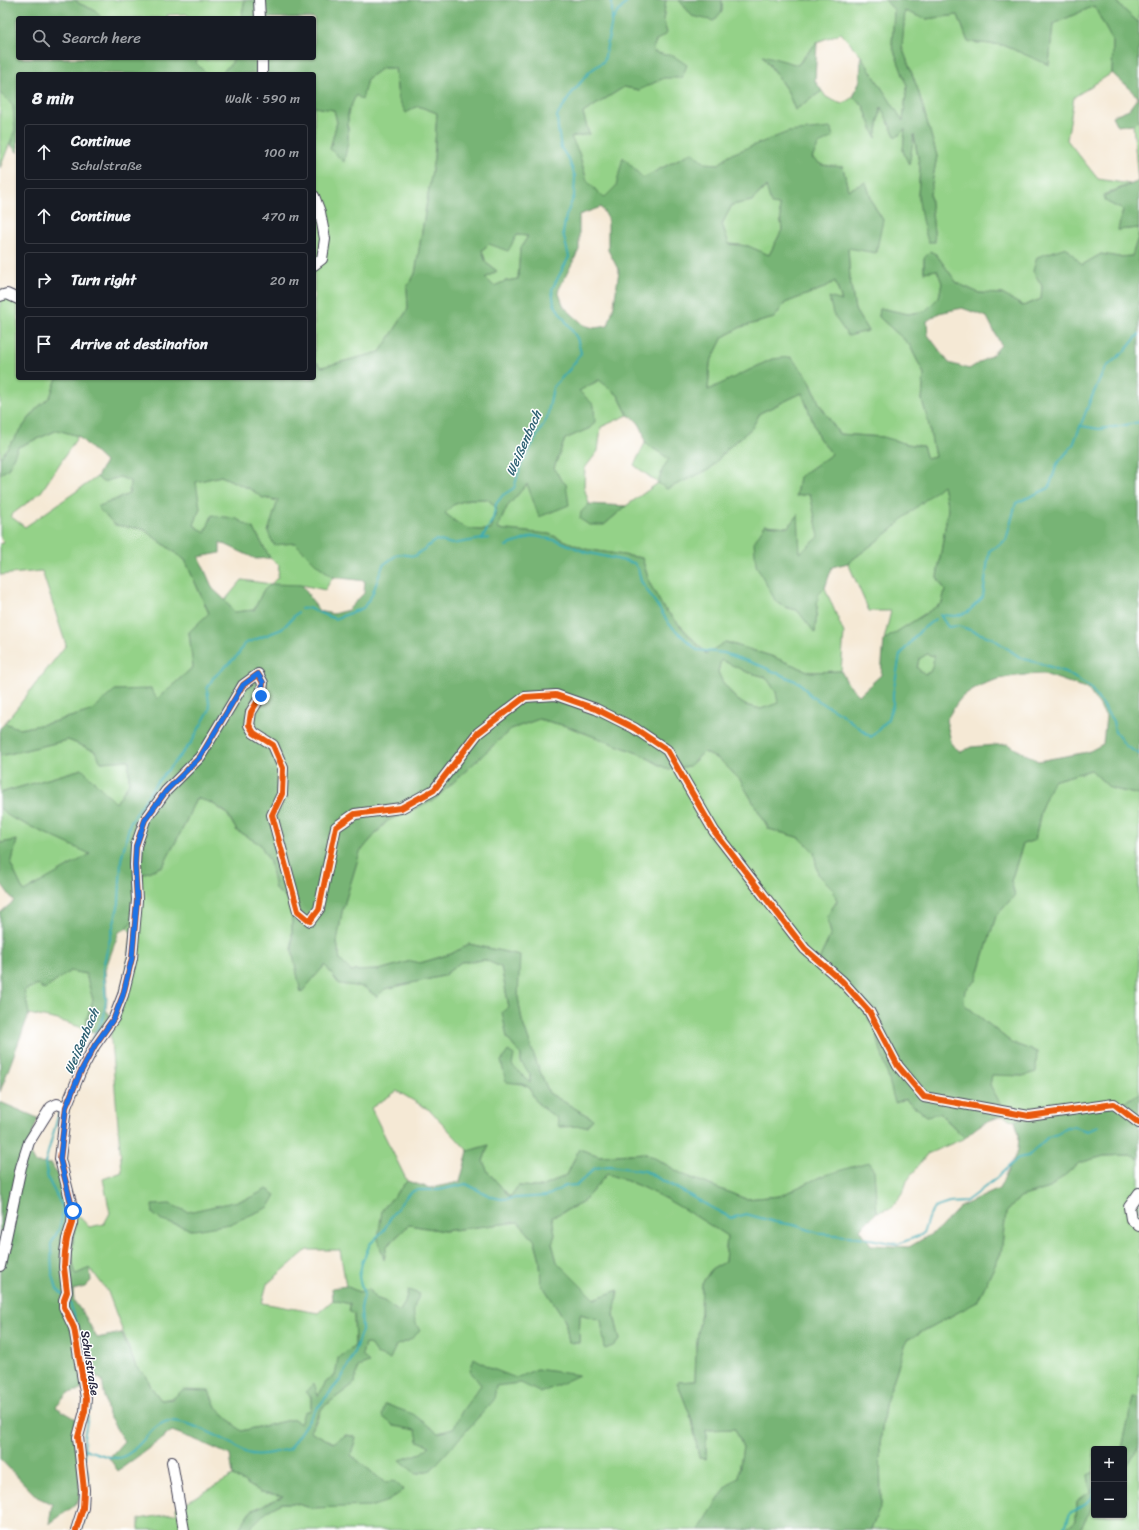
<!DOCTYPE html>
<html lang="en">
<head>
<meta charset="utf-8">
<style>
  :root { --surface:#171b24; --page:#242831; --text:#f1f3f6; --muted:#9ea1a6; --line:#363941 }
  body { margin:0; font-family:Sriracha,sans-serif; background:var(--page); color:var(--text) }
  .controls { position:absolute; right:12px; bottom:12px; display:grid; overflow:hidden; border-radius:4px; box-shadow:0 1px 3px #0004 }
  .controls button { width:36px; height:36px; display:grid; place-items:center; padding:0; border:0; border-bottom:1px solid var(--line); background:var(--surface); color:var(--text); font:20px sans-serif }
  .stop { position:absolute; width:12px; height:12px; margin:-9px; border:3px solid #1a73e8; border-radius:50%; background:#fff }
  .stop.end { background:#1a73e8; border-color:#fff; box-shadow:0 1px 4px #0008 }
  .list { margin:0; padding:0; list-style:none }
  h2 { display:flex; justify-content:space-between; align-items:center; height:52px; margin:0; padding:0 16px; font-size:17px }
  h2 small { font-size:13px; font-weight:400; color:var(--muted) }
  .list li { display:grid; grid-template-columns:26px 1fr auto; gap:12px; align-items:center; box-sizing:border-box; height:56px; margin:0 8px 8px; padding:0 8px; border:1px solid var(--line); border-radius:4px }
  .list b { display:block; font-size:15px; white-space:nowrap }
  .list p { margin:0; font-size:13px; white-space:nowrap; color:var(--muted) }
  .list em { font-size:13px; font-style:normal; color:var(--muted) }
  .icon { flex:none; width:22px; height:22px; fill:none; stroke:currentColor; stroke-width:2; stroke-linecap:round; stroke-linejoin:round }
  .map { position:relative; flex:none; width:1139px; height:1530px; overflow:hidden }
  .search { position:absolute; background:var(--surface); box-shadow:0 1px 3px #0004; left:16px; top:16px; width:300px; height:44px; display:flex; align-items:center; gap:10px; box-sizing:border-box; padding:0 14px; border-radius:4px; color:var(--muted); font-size:15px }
  .panel { position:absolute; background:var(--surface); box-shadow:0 1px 3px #0004; left:16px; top:72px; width:300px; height:308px; border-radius:4px }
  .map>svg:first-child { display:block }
  .green { fill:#94d288; stroke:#5b7a62 }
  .forest { fill:#77b474; stroke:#4c6b58; fill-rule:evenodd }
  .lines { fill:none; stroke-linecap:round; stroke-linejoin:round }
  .stream { stroke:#3bacb5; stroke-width:2 }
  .minor-casing { stroke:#424052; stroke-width:12 }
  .minor { stroke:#fff; stroke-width:10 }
  .cycleway-casing { stroke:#fff; stroke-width:8 }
  .cycleway { stroke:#e8590c; stroke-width:6 }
  .route { stroke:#1a73e8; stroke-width:5 }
  .labels { text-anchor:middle; stroke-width:3; stroke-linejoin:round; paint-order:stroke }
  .street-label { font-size:12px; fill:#22223b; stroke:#fff }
  .water-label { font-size:13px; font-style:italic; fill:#2d6072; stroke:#fff }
</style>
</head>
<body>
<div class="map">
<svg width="1139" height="1530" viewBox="0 0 1139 1530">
  <rect width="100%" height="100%" fill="#fff"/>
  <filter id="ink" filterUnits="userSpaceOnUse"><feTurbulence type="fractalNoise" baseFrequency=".025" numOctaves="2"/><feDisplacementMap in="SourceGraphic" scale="8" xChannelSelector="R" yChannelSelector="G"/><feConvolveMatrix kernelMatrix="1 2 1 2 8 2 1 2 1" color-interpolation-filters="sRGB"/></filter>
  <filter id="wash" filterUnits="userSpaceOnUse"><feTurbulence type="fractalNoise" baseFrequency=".012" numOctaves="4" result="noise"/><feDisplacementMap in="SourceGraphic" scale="16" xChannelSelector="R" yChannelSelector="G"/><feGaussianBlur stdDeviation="0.9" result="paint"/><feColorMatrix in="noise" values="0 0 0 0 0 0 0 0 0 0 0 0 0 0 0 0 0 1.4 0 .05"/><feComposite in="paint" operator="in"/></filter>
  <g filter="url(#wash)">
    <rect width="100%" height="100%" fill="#f5e9d5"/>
    <path class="green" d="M76,0H245L241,18H191L186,14L167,15L168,18H102L94,10L78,3Z
      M666,0H679L692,16L722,11V0H885L894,10L892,45L907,85L903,122L861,56L841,33L817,42L802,59L798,65L763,56L788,92L795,110L822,91L826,97L842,104L853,97L863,105L876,138L881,106L896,138L905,129L903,151L909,164L913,133L920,168L918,195L935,242L930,194L937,156L918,90L902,47L905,10L926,19L958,15L968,42L1003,45L1049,64L1053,24L1094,6L1113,42L1112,73L1074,97L1067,140L1098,179L1130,184L1103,195L1107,202L1123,210L1118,230L1139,228V234L1132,256L1119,257L1101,254L1082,265L1033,271L1042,286L1041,299L1023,306L1002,294L979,293L957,283L936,254L931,252L924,258V272L937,270L942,283L939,297L925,311L908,314L880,308L879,317L909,344L924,374L922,400L928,421L935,457L927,459L923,446L907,444L883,437L839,434L819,403L809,379L772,359L708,391L710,363L723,337L741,327L774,318L785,303L824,288L835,281L842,302L868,331L855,310L850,279L848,248L883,220L873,204L866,183L848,190L843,167L822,165L812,158L819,144L729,155L719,164H705L692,152L643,178L616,186L604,198L587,181L579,153L570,137L589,134L583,113L624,87L639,90L664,78L665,55L652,51L656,41L667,33L663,20Z
      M1117,0H1139V23L1120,6Z
      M198,58L208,60L210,58H233L232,63L220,74H207L196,63Z
      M382,68H395L398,98L406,112L418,106L437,113L434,158L415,274L407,287L408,309L380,352L322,367L314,360V107L334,110L337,122L330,149L348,142V113L356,94L362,99L367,79Z
      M0,93L13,106L15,130L0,168Z
      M1139,120V181L1138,182L1133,124Z
      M767,186L779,205L782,230L769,255L748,246L729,244L722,224L732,205L752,201Z
      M517,235L528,236L520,249L518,279L506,281L494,286L485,278L497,271L486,263L482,250L489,244Z
      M0,289L18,294V378H57L50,397L36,409L0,458Z
      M600,380L618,395L628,415L601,427L598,451L585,468L584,487L589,504L581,512L604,525L626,506L658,483L634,465L645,443L670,459L663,468L710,469L726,450L752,428L760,413L802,393L819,438L832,454L799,477L796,496L810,494L820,537L800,554L797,515L788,527L765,525L785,607L797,610L815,632L818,594L825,588L844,633L841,671L810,672L771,656L726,642L707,654L663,607L650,584L642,558L585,549L549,534L497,530L507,507L527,484L561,480L554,468L565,439L590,428L578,391Z
      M58,430L78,436L41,492L10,516L25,527L97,477L103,482L120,477L130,481L129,494L98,507L115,525L143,529L185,560L209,614L189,632L193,667L157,699L116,690L91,711L49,723L20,729L5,723L66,645L42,571L0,575V544L4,543L0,536V474L8,469L18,447Z
      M221,476L252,490L263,498L278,501L268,532L295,543L316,564L333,577L325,590L302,585L263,591L254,610L234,612L225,600L242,580L271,584L278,577L279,565L270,558L254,529L205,533L194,525L200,508L195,482Z
      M943,484L948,509L937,577L945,590L942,603L884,640L891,611H869L848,563L894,528L905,517Z
      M469,499H488L497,509L491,530C466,530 464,529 445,513L453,505Z
      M927,654L934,656L933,664L930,672L924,674L917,669L919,659Z
      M721,659L747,672L766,677L776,692L779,703L761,709L745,705L736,699L722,681L718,672Z
      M539,719L566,726L640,754L669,770L689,766L704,752L720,760L740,780L769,829L800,838L814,852L818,874L833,889L837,901L827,916L831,934L817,964L862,1008L875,1029L896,1103L905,1099L927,1116L939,1113L965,1138L927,1154L907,1181L903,1193L892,1208L877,1212L875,1196L822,1176L780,1196L746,1199L684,1175L646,1153L600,1156L579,1149L567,1175L541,1187L518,1186L510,1197L488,1172L483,1161L489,1145L468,1151L431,1111L397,1091L371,1108L407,1181L382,1210L384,1259L387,1246L409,1225L444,1231L518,1222L535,1241L540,1260L541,1283L565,1320L569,1343H579L580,1314L601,1320L620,1340L614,1315L618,1290L594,1299L557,1262L552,1243L555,1235L552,1217L582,1203L607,1174C650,1187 689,1211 727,1236L725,1262L711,1270L702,1283L701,1311L696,1350L695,1381L677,1382L692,1420L699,1458L706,1459V1430L735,1429L743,1447L738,1477L727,1486L701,1528V1530H248L267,1511L282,1503H294L311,1508L342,1506L384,1482L351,1455L356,1437L346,1435L333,1443L310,1431L317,1420L322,1408L355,1383L357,1367L368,1363L362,1355L365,1343L371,1345L396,1346L410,1340C415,1318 415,1311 408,1290L405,1303L399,1312L384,1301L375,1298L368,1289L359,1292L346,1286L340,1250H307L267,1284L262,1303L318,1313L333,1300L350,1304L354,1314L355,1346L339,1358L335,1376L326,1382L318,1397L305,1392L311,1397V1411L300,1424L294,1419L241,1431L216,1407L209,1391L161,1400L151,1387L147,1377L136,1367L108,1292L90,1268L76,1274C69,1254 74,1235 77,1214L89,1227L104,1224L110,1213L103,1179L122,1172L110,1029L126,973L132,933L127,928L141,908L140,875L163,866L184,826L196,797L212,803L227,814L237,831L260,844L270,862L275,889L292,903V950L301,992L325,965L339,984L364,987L377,997L385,989L443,976L461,962L486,960L501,967L509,1007L507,1038L521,1055V1062L530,1074V1084L512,1065L501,1061L522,1084L530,1088L537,1103L557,1118L587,1126L593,1119L549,1093L537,1064L522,1021L518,997L519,955L469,944L451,954L420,963L411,961L379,970L351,971L340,960L337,942L342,912L360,852L387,821L434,800L511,729Z
      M68,740L95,751L101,762L129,760V783L116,803L82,769L0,793V756Z
      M1091,770L1110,788L1139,795V1093L1121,1104L1035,1113L1015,1121L1003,1116L1000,1103L990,1085L992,1074L1023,1076L1037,1052L1012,1043L964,1004L965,990L976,981L996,916L1015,895L1011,881L1023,844L1035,840L1042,806L1052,781Z
      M0,808L12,818L91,854L24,892L11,865L17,840L0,843Z
      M70,971L86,974L93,1000L87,1018L86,1029L58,1020L29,1014L24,990L38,985L44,990Z
      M1131,1155L1139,1159V1397L1133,1398L1122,1449H1094V1472L1088,1475L1091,1491L1077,1501L1076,1520L1064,1530H871L881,1505L880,1444L885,1405L907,1340L977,1302L1001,1253L1006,1213L1020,1197L1050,1188L1079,1163L1104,1156Z
      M1139,1446V1530H1079L1094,1505V1515H1124V1471Z
      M233,1476L261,1492L284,1496L251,1511L238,1530H139V1519L177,1513L176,1508Z"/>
    <path class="forest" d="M0,0H76L78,3L94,10L102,18H18V58H198L196,63L207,74H18V153L10,144L15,130L13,106L0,93Z
      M245,0H666L663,20L667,33L656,41L652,51L665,55H672L687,65L682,78H664L639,90L624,87L583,113L589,134L571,137L579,153L587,181L604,198L616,186L623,157L643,178L692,152L705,163L719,164L729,155L788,132L831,128L833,137L819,144L812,158L822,165L843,167L848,190L866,182L873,204L883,220L876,253L848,248L850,279L855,310L868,331L848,336L833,314L829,297L842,301L835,281L824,288L785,303L774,318L741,327L723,337L710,363L708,390L772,359L791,357L809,379L819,403L839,434L883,437L907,444L923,446L927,459L935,457L928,421L922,400L924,374L909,344L879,317L880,308L908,314L925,311L939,297L942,283L937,270L924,272V258L931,251L936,254L957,283L979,293L1002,294L1023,306L1041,299L1042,286L1033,271L1037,257L1066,247L1082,265L1101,254L1119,257L1132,256L1139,234V795L1110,788L1091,770L1053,781L1042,806L1035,840L1023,844L1011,881L1015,895L996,916L976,981L965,990L964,1004L1012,1043L1037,1052L1036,1072L1023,1076L992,1075L990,1085L1000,1103L1003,1116C985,1121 978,1125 965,1138L940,1113L927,1116L905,1099L895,1103L875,1029L862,1008L817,964L831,934L827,916L837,901L833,889L818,874L814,852L800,838L769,829L740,780L720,760L704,752L689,766L669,770L640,754L566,726L539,719L511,729L434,800L387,821L360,852L342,912L337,942L340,960L351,971L379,970L411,961L420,963L451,954L469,944L520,955L518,997L522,1021L537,1064L549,1093L593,1119L587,1126L559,1127L557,1118C546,1110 533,1103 530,1088L522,1084L506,1082L501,1061L508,1051L514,1055L512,1065L530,1083V1074L521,1062V1055L507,1038L502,1012L509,1007L501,967L485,960L461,962L443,976L385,989L377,997L364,987L339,984L325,965L301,993L292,950V903L275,889L270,862L260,844L237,831L227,813L212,803L196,798L184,826L163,866L140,875L141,908L127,928L119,932L105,970L107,999L106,1010L112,1017L110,1029L85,1033L87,1018L93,1000L86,974L70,971L44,990L38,985L24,990L29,1014L0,1092V913L14,901L0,882V843L17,840L11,865L24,892L90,854L12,818L0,808V793L82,769L116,803L129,783V760L101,762L95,751L68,740L0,756V728L5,723L20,729L49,723L91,711L115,690L151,689L157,699L193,667L189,632L209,613L185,560L143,529L115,525L97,507L129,494L130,481L120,477L103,482L97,477L105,462L78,436L58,430L18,447L8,469L0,474V458L36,409L50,397L57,378H314V360L322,367L380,352L408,309L407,287L415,274L434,158L437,113L418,106L406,113L398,98L395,68H382L367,79L362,100L356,95L348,113V142L344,162L330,149L337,122L334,110L314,107V74H220L232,63L233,58H314V18H241ZM766,186L771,204L779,205L782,230L769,255L748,246L729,244L722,224L732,205L752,201ZM601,207L608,218V250L619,271L614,305L608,326L594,328L584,325L564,307L558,291L579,250V215ZM517,235L528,236L520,249L518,279L506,281L494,286L485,278L497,271L486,263L482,250L489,244L508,251ZM962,308L987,317L1001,345L992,355L969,369L949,363L928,335L927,321L939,313ZM599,380L618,395L628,415C640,420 644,431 645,443L669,459L663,468L658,483L667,489L710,469L726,450L752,428L760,413L802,393L819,438L832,454L799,477L796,496L810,494L819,537L800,553L798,514L788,527L765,525L754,542L756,565L776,602L785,607L797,610L815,633L818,595L825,588L832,567L848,563L894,528L905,517L943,485L948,509L937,577L945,590L942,603L884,640L881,675L859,695L848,684L841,671L810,672L771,656L725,642L706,654L663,607L650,584L642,558L585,549L549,534L497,529L507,507L527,484L539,517L569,505L566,484L561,480L554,468L565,439L590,428L595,422L594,405L579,391ZM221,476L252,490L263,498L278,500L268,532L274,545L295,543L316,564L333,577L365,581L364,593L348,610L333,614L319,611L302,585L271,584L263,591L254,610L234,612L225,600L213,589L199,557L220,553V542L256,559L270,558L254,529L237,519L212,515L205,533L194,525L200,508L196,482ZM469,499H488L497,509L491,530C466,530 464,529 445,513L453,505ZM927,654L934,656L933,664L930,672L925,674L917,668L919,659ZM721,660L747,672L766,677L776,692L778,703L761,709L745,705L736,699L722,681L718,672ZM1044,674L1088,689L1106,716L1103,744L1088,752L1038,761L1007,744L971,747L961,752L952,745L946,720C951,713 956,703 962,697C984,678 1016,675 1044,674Z
      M679,0H722V11L714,21L692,16Z
      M885,0H1117L1120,6L1139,23V120L1133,124L1117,126L1112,116L1129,109L1138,97L1112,73L1113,42L1094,6L1053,24L1049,65L1003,45L968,42L958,15L926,19L905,11L902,47L918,90L937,156L930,194L935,242H928L922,220L918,195L920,168L914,135L909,165L903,151L905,129L896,138L881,107L876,138L863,105L853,97L860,80L861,56L903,121L907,86L892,45L894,10Z
      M817,42L815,81L822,91L795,110L788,92L763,55L798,65Z
      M1139,181V228L1118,230L1123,210L1107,202L1103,196Z
      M589,504L626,506L604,525H589L580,519L581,512Z
      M1139,1093V1159L1130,1155L1104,1156L1079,1163L1050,1188L1020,1197L1006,1213L1001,1253L977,1302L907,1340L885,1405L880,1444L881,1505L871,1530H701L700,1528L727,1486L738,1477L743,1447L735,1429L706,1430V1459L699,1458L692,1420L677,1382L695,1381L696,1349L701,1311L702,1283L711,1270L725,1262L727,1236C689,1212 651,1187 607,1174L582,1203L552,1217L555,1235L552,1243L557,1262L594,1299L618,1290L614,1315L620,1340L613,1346L605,1349L601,1320L580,1314L579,1343H569L565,1320L541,1283L540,1260L535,1241L518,1222L444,1231L409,1225L387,1246L384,1260L378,1239L382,1210L407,1181L430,1188L460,1182L468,1151L489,1145L483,1161L488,1172L510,1197L518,1186L541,1187L567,1175L579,1149L600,1156L646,1153L684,1175L746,1199L780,1196L822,1176L868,1162L874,1170L877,1212L860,1229L871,1245L909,1247L938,1230L960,1207L999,1189L1018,1150L1019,1134L1015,1121L1035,1113L1121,1104Z
      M0,1102L38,1118L32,1135L31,1154L36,1163L52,1164L62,1185L77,1214L72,1247V1264L76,1274L90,1268L91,1281L85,1287L73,1290L74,1301L85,1316L97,1338L122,1333L136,1367L147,1377L151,1387L161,1400L172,1399L183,1390L209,1391L216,1407L241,1431L294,1419L300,1424L304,1412L311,1410V1397L305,1392L314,1383L318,1396L326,1382L335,1376L338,1358L355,1346L354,1314L349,1312L350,1304L333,1300L332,1288L346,1286L359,1292L368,1289L375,1298L384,1301L399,1312L405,1303L408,1290L420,1294C412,1309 411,1315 420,1331L410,1340L396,1346L390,1359L376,1354L371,1345L365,1343L362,1355L369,1363L358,1367L355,1383L322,1408L310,1431L333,1443L346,1435L356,1437L351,1455L384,1482L394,1481L404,1490L388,1501L373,1506L311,1508L294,1503H282L267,1511L248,1530H238L251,1511L283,1496L261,1492L233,1476L230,1455L196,1440L172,1431L118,1471L109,1458L124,1441L108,1415L102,1380L90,1374L81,1390L68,1393L56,1407L76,1419L80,1497L74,1506L49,1524L52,1504L37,1497L0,1459Z
      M267,1189L276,1195L269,1207L230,1224L194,1230L162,1221L153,1214L152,1205L170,1204L188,1212L247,1199Z
      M474,1358L493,1369L516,1378L537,1369L579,1375L541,1393L521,1383L496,1386L494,1400L431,1470L416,1474L400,1460L421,1453L430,1446L418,1441L416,1430L394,1426L382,1416L385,1404L413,1414L438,1433L453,1429L462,1411L481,1385L470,1371Z
      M1133,1397H1139V1446L1124,1471V1449H1122Z
      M1094,1472V1505L1079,1530H1064L1076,1520L1077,1501L1091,1491L1088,1475Z"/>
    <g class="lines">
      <path class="stream" d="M612,21L617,13L629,0
        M1081,426L1099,429L1121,426L1139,422
        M482,539L489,538
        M506,546L534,536L559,541L585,552L634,563L638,569L641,581L670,625L697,650L724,653L761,666L800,683L812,697L840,713L871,737L887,721L893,704V693L900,655L920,631L935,619
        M301,609L308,608L335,619L363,608L372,595L383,565L398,554L415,556L436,540L452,544L482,539L493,519L496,504L503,495L514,488L521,465L547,418L553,387L570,369L581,353L577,338L554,304L552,289L569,257L563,233L566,216L574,196L575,176L569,160L561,148L558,129L557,116L572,93L589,72L604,61L612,21V0
        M940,615L956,616L968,612L983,597L989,551L1006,540L1016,503L1049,488L1057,464L1073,445L1090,401L1105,368L1126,350L1139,334
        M940,615L948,627L959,626L992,638L1021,658L1039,663L1065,672L1090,687L1113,721L1115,732L1126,746L1139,754
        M87,1050L104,1016L106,1000L103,967L119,903L121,860L130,823L154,786L191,743L210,709L207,689L213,678L238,655L244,644L282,629L298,612
        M60,1109L45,1163L48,1179L62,1206V1218L59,1229L51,1244L52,1272L57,1289L63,1295
        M67,1299L70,1303L78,1326
        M80,1332L89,1385
        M90,1411L91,1402
        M85,1449C94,1452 107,1458 117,1458C137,1457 152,1420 171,1421C189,1421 215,1435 231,1443C236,1446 241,1451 247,1453C260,1457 276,1452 289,1449L314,1412L341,1379L352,1358L362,1330L361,1308L364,1295L359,1277L362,1263L370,1244L384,1230L392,1215L409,1193L416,1190H439L466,1184L492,1197L501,1199L547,1196L565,1186L577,1185L595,1168L610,1166L645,1171L731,1218L746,1214L775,1222L794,1225L822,1234L859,1237L898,1244L923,1234L928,1218L934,1208L949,1203L965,1202L993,1181L1018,1158L1028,1156L1048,1137L1058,1134L1066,1127H1074L1087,1131L1098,1127
        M85,1458L84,1437L88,1417
        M87,1469L89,1486L88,1506
        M81,1529L86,1514
        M1064,1530L1070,1513C1083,1506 1092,1504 1094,1488"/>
    </g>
  </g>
  <g filter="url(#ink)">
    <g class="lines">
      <defs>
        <path id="minor" d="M259,0L260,18
          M262,74V58
          M314,196L320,212L325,239L322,259L314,265
          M0,296L7,294L18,299
          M1139,1193L1129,1207L1131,1219L1139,1226
          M0,1266L21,1167L29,1142L51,1107L57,1104L66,1107
          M172,1462L184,1530
          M76,1530L83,1508L84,1490L78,1437L85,1411L86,1398L74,1328L64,1307V1300L67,1292L64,1267L65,1252L67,1239L72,1223L73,1211L60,1159L66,1107L80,1073L95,1045L114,1018L123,995L132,958L137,900L135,865L136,846L145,820L166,791L200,757L243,685L258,674L263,683L261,696L251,712L249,725L254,733L273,745L283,768L282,794L272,815L298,911L310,921L319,909L336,827L355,814L401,808L434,790L478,733L525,697L556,695L596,709L634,728L667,750L714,831L805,949L842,981L869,1011L898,1066L924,1097L1029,1116L1114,1104L1139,1123"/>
      </defs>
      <use href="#minor" class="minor-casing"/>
      <use href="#minor" class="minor"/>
      <defs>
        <path id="cycleway" d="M76,1530L83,1508L84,1490L78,1437L85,1411L86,1398L74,1328L64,1307V1300L67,1292L64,1267L65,1252L67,1239L72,1223L73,1211L60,1159L66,1107L80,1073L95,1045L114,1018L123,995L132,958L137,900L135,865L136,846L145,820L166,791L200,757L243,685L258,674L263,683L261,696L251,712L249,725L254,733L273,745L283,768L282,794L272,815L298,911L310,921L319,909L336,827L355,814L401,808L434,790L478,733L525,697L556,695L596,709L634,728L667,750L714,831L805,949L842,981L869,1011L898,1066L924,1097L1029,1116L1114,1104L1139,1123"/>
      </defs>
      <use href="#cycleway" class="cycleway-casing"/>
      <use href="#cycleway" class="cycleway"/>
    </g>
  </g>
  <g class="lines" filter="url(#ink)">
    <path class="route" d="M73,1211L60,1159L66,1107L80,1073L95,1045L114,1018L123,995L132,958L137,900L135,865L136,846L145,820L166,791L200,757L243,685L258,674L263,682L261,696"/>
  </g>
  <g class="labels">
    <g class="street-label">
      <text transform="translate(90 1363) rotate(81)" y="4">Schulstraße</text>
    </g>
    <g class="water-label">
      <text transform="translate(523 443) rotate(-66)" y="5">Weißenbach</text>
      <text transform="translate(81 1041) rotate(-67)" y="5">Weißenbach</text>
    </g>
  </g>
</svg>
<div class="controls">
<button>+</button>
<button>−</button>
</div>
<div class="stop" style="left:73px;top:1211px"></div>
<div class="stop end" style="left:261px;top:696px"></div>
<div class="search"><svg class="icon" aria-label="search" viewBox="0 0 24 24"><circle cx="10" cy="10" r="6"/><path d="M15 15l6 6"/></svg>Search here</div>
<section class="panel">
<h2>8 min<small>Walk · 590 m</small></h2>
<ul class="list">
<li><svg class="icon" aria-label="ahead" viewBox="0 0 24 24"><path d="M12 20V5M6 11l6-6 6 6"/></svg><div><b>Continue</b><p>Schulstraße</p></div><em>100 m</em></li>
<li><svg class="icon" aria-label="ahead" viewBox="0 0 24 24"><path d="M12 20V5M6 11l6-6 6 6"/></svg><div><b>Continue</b></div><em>470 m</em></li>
<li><svg class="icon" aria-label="right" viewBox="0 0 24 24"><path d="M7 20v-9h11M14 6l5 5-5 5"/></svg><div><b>Turn right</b></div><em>20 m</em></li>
<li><svg class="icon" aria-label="arrive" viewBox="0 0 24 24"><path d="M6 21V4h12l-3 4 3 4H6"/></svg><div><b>Arrive at destination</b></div></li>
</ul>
</section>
</div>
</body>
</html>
